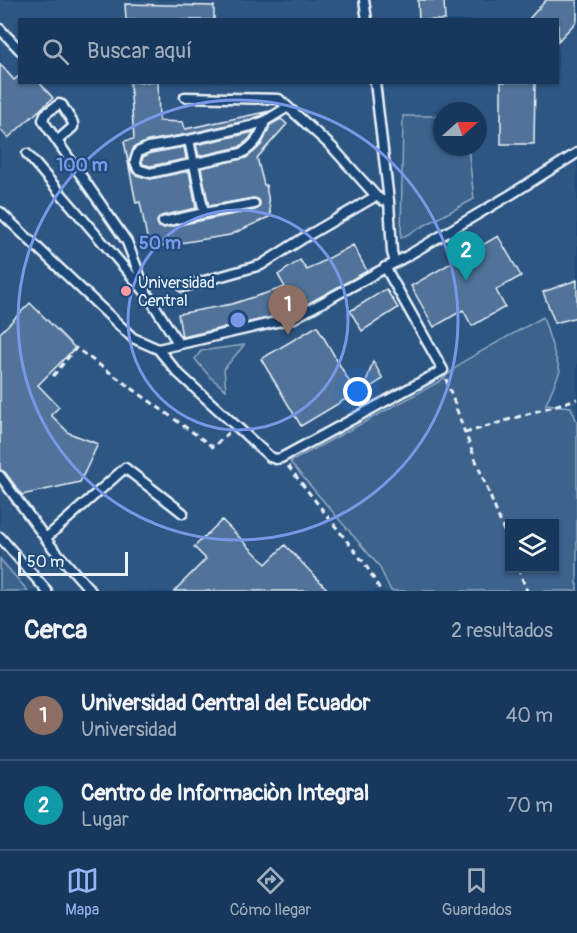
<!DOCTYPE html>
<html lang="es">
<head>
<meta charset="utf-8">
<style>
  :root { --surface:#17385c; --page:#203f62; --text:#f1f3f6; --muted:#9eacbb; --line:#365272; --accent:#95b2f1 }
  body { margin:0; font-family:Pangolin,sans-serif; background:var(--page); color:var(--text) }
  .controls { position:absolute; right:18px; bottom:18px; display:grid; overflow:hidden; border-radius:0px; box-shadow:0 2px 4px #0004 }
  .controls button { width:54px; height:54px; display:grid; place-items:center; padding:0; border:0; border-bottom:2px solid var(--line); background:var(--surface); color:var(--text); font:30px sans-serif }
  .compass { position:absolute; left:433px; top:102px; width:54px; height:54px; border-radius:50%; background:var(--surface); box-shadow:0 2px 4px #0004; rotate:69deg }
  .scale { position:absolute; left:18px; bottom:15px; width:110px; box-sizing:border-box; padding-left:6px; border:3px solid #e8f1f8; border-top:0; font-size:16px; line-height:21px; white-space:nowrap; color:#e8f1f8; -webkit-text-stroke:4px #1f4a7a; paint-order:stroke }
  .you { position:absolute; left:358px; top:392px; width:21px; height:21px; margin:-15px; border:4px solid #fff; border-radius:50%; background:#1a73e8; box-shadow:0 0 0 9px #1a73e833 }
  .badge { display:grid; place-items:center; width:39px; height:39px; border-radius:50%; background:var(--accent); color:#fff; font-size:20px; font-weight:700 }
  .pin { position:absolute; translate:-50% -50px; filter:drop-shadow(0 2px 3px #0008) }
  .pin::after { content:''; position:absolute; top:32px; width:21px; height:18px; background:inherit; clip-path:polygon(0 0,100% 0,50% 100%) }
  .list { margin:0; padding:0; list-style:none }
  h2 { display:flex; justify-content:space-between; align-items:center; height:78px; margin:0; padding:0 24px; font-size:26px }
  h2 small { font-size:20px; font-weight:400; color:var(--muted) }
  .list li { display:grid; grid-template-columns:39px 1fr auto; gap:18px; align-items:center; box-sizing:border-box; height:90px; padding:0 24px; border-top:2px solid var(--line) }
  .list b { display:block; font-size:22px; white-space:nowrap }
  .list p { margin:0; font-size:20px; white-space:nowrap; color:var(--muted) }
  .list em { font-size:20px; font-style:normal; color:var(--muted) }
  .icon { flex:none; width:33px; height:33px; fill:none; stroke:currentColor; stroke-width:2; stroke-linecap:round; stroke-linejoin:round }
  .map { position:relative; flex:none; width:577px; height:591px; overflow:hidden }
  .search { position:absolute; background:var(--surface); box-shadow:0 2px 4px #0004; left:18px; right:18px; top:18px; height:66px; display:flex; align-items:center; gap:15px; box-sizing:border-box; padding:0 21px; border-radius:0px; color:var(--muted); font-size:22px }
  .sheet { height:258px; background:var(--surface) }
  nav { display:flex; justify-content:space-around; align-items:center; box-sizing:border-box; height:84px; border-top:2px solid var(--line); background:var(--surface); font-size:16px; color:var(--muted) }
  nav a { display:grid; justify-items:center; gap:3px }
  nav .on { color:var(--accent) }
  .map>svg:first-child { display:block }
  .built { fill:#2e5683; fill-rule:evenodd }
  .green { fill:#3c628c; stroke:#92aac2; stroke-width:1.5; fill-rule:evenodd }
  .building { fill:#517399; stroke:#e8f1f8; stroke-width:1.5 }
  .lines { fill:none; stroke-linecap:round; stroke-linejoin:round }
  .service-casing { stroke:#e8f1f8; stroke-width:13 }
  .path { stroke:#e8f1f8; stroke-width:3; stroke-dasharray:6 4.5; stroke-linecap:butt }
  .service { stroke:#1f4a7a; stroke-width:8 }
  .ring { fill:none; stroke:#7897e6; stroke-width:3 }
  .poi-dot { fill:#ff9aa2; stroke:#1f4a7a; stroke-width:2 }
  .labels { text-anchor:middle; stroke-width:4.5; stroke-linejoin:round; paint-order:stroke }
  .poi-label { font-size:16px; fill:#e8f1f8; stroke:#1f4a7a; text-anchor:start }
  .centre { fill:#7897e6; stroke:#1f4a7a; stroke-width:3 }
  .ring-label { font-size:18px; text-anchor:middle; font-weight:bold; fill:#7897e6; stroke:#1f4a7a; stroke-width:4.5; stroke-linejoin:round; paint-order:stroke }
</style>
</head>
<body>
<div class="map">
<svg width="577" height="591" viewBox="0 0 577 591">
  <rect width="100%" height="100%" fill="#1f4a7a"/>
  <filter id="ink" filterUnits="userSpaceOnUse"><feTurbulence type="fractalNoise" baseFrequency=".0167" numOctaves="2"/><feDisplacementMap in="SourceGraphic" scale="12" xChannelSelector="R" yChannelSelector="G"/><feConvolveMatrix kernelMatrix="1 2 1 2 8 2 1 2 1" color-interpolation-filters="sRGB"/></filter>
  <g filter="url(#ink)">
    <path class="built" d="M0,0H577V591H0ZM20,20H558V82H20ZM442,111H478V147H442ZM510,524H554V568H510Z"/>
    <path class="green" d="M403,116H442V147H468L474,199L401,238Z
      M543,317L560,371L546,404L571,407L577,422V591H391L379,566L290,462L439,382L464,361ZM510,524H554V568H510Z
      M244,345L224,369L226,390L210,377L195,359L201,351Z
      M0,559L28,591H0Z"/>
    <path class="building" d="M418,0H444L445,20H419Z
      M546,0H577V21L558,41V20H528Z
      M125,4L214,6V20H126Z
      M0,64L14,80L20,75V82H39L53,98L8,138L0,129Z
      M130,82H158L159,121L183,122L185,129L270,111L262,115L249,120L188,134L148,141L134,147L129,162L132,172L136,175L151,179L189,171L196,208L161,216L157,221L159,227L164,228L255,210L259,208L260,202L258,199L253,198L209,206L201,168L246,158L255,151L262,144L270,125L281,119L287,124L257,158L264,185H266L271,216L230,235L149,248L140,202L136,203L124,141L134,139Z
      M501,82H535L534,144H501Z
      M254,132L249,139L239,147L199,156L196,145Z
      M184,147L186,159L150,166L143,164L142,161L143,157L151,153Z
      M498,236L521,276L496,290L505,307L472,326L463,310L434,327L411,286Z
      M353,245L367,271L302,307L272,317L182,337L178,314L232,304L285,287L278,275L300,260L307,270Z
      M577,280V317L555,323L543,292Z
      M386,289L398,308L362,331L350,311Z
      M30,303L75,348L38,385L59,407L51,415L69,433L98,444L80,482L22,495L5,472L0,470V333Z
      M317,326L356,393L301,426L261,359Z
      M373,361L383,379L363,392Z
      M222,520L266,564L285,545L329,591H174L206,559L194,547Z"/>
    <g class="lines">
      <defs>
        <path id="service" d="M364,0L367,20
          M0,29L20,50
          M375,82L389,201L392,252L395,263
          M185,97L279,99L332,147L376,196L382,200L389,201
          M265,121C261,136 255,145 242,153L150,173L138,169L135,161L138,152L149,147L189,140L251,126L265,121L288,107
          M189,140L204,213L254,204
          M57,141L73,127V123L62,105L59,104L45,114L43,120L46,125L127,242L147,294
          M27,154L147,294L178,343
          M0,212L133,338L158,349L294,318L407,256L510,195L577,153
          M163,222L204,213
          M183,287L261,265L302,239L376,196
          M158,349L177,372L270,457L276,459L281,458L443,370L385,267
          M0,476L52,547L91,591
          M0,537L47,591
          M46,538L125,468L183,513"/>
      </defs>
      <use href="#service" class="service-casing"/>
      <path class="path" d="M53,376L76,348L213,447L229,432
        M446,379L465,433L510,546
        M465,433L577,399
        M288,466L365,564L381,591
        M518,568L527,591"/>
      <use href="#service" class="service"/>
    </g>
  </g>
  <g class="ring">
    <circle cx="238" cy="320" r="110"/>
    <circle cx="238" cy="320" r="220"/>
  </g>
  <circle class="poi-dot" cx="126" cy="291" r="6"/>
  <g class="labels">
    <g class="poi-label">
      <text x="138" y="288">Universidad<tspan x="138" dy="18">Central</tspan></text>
    </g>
  </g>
  <circle cx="238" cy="320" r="9" class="centre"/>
  <g class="ring-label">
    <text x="82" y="171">100 m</text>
    <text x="160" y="249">50 m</text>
  </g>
</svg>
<div class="controls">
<button><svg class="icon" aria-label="layers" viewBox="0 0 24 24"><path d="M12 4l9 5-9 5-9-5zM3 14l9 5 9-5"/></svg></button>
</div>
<svg class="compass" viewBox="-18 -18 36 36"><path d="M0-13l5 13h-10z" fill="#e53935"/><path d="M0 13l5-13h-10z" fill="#9eacbb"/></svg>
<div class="scale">50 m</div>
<div class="you"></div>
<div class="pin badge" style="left:288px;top:335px;background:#8d6e63">1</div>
<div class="pin badge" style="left:466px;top:281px;background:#0f9aa8">2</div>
<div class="search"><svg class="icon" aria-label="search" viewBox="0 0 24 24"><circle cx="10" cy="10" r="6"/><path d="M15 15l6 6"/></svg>Buscar aquí</div>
</div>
<section class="sheet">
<h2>Cerca<small>2 resultados</small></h2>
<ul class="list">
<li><span class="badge" style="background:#8d6e63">1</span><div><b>Universidad Central del Ecuador</b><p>Universidad</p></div><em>40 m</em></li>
<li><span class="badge" style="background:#0f9aa8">2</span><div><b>Centro de Informaciòn Integral</b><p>Lugar</p></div><em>70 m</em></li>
</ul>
</section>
<nav>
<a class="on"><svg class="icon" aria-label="map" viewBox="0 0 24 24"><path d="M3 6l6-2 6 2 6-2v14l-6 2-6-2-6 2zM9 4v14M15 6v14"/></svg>Mapa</a>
<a><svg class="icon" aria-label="directions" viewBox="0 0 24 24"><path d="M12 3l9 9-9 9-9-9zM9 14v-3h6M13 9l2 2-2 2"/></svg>Cómo llegar</a>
<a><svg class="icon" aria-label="saved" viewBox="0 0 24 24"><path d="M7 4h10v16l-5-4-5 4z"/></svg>Guardados</a>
</nav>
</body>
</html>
